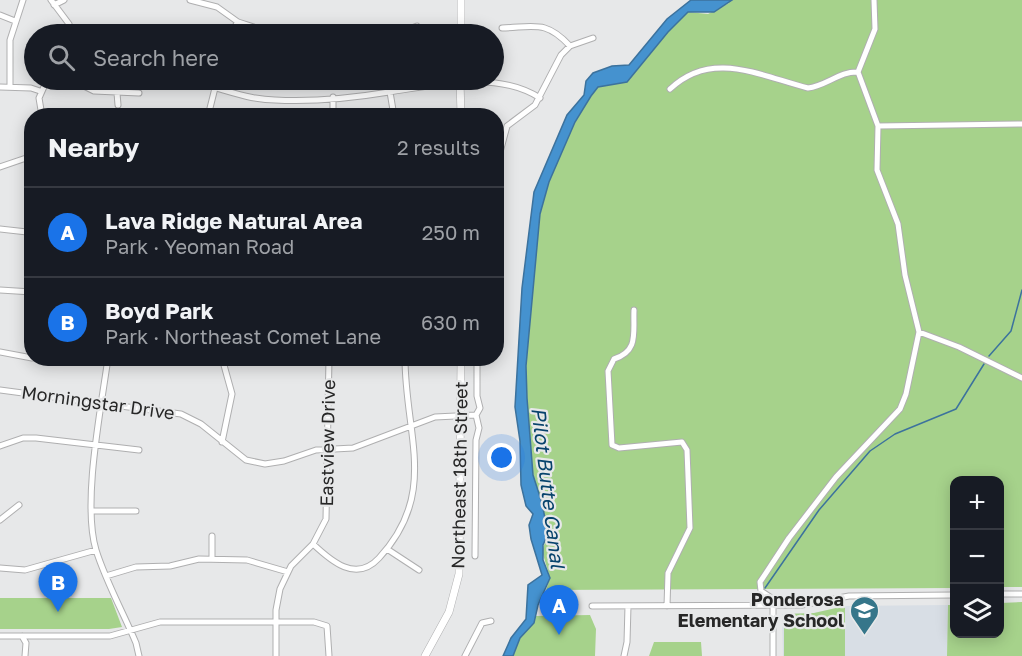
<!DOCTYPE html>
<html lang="en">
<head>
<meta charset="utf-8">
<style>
  :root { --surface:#171b24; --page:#242831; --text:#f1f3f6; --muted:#9ea1a6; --line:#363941; --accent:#1a73e8 }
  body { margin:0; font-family:"Golos Text",sans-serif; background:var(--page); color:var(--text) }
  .controls { position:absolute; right:18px; bottom:18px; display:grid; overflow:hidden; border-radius:12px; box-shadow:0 3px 15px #0003 }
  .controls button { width:54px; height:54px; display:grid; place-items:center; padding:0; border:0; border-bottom:2px solid var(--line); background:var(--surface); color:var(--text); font:30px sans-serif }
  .you { position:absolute; left:502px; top:458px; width:21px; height:21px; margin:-15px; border:4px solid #fff; border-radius:50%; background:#1a73e8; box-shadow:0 0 0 9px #1a73e833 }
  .badge { display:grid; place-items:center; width:39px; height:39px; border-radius:50%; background:var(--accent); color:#fff; font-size:20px; font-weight:700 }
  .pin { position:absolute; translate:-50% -50px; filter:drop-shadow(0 2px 3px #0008) }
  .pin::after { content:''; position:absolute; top:32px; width:21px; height:18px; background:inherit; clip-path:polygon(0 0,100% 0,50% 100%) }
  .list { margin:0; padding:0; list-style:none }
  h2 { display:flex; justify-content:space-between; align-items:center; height:78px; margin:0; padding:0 24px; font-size:26px }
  h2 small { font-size:20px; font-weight:400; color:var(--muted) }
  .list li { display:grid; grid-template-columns:39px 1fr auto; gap:18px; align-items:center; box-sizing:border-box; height:90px; padding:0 24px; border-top:2px solid var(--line) }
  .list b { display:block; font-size:22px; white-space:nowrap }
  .list p { margin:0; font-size:20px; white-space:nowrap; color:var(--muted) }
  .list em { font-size:20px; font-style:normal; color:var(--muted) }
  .icon { flex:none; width:33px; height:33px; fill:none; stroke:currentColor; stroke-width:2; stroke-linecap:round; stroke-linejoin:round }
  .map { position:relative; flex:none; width:1022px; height:656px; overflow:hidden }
  .search { position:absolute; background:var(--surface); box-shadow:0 3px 15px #0003; left:24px; top:24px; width:480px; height:66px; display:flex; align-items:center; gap:15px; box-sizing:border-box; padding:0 21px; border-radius:33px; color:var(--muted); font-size:22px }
  .panel { position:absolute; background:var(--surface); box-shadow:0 3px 15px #0003; left:24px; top:108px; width:480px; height:258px; border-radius:24px }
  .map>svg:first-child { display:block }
  .built { fill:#d8dee5 }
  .green { fill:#a6d28b }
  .water { fill:#4592cf; stroke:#3c729d; stroke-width:1.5 }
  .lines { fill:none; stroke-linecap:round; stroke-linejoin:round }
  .stream { stroke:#3c729d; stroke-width:1.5 }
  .minor-casing { stroke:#afafb0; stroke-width:7 }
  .major-casing { stroke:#afafb0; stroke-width:8 }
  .minor { stroke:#fff; stroke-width:5 }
  .major { stroke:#fff; stroke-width:7 }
  .labels { text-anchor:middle; stroke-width:4.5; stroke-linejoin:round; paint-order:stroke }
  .street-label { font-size:18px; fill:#272727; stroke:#e7e8e9 }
  .poi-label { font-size:18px; font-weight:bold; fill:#272727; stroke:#e7e8e9; text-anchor:end }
  .water-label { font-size:20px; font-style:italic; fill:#07436c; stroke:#e7e8e9 }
</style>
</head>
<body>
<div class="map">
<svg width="1022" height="656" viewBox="0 0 1022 656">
  <rect width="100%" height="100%" fill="#e7e8e9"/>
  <path class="built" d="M948,605L947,656H783L782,614L814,613L845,606Z"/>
  <path class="green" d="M707,0H1022V587H1000V480H954V588L546,590L550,578L542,551L548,534L542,503L533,475L527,398L526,366L540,214L549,182L575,122L591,96L598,87L627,82L668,32L688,12L708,14L729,3Z
    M0,598H111L122,627L109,629H0Z
    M1022,602V656H947L948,605H954V634H1000V603Z
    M845,606V656H784V614L814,613Z
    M590,615L596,629L595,656H513L520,638L536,616Z
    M654,642H701L702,656H649Z"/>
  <path class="water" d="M691,0H732L714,12H688L668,32L627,82L598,87L591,96L575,122L549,182L540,214L526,366L527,398L533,475L542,503L548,534L543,545V560L550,578L538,605L534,623L520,638L513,656H503L511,638L526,619L528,585L542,575L531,539L529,525L533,514L526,506L521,485L520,441L515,407L522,288L534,192L567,115L584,95L586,81L593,73L612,66L629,65L667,19Z"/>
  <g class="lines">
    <path class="stream" d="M989,356L1011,331L1022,290
      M765,588L819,510L870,451L895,434L956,409L984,364"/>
    <defs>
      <path id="minor" d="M51,0L69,24L72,34
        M190,0L217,7L238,22L266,31H404L417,26
        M54,5L64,0
        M0,15L15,21
        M502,28C535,27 546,20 570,46
        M230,34L238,22
        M72,80L94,91L139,93
        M187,80C215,86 246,100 275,100C312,102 353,98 389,92C437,85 496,70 540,98
        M388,80L394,116
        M0,87L31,88L40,91
        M10,87V40L23,0
        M670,89C712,49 760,76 808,88C826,86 840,71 858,72
        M117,93L118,105
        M333,97V116
        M42,116L39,98L47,80
        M208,116L217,80
        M878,126L1022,124
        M0,167L32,156
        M496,167L507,126L535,105L561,55L570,46L593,38
        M0,229L27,232
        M0,290L32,292
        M634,310C633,333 639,351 614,359L608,371L612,445L619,448L682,442L687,450L690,528L668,573L667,606
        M919,332L959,347L1022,378
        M0,352L32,358
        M39,358H128
        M108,358C101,409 82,503 96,550C106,582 123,612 136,643L139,656
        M222,358L232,394L222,442
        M0,390L181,414L201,424L246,460L265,464L284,461L316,450L353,448L435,417L476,415L480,408L477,396V358
        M0,446L23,438H36L139,450
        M91,511H136
        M0,520L19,505
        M212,536V558
        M313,544C331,561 356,583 379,558C439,493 405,435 405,358
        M387,549L419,570
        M475,556L476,440L479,428L476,415
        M0,568L25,570L96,550
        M106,576L136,567L170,566L199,559L247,560L288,572
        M1000,594H1022
        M592,606L802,605L849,596L954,595
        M0,636H110L160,622H314L327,626L329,656
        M22,636L26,643L25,656
        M276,656V610L280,589L291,566L313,544L326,519L329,358
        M465,656L482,623L491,621
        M624,656L627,642L628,606
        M773,656V599L761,591L760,582L789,538L836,477L900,409L906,394L919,332L905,275L898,224L877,170L878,126L858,72L875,29L874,0"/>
      <path id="major" d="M461,34V0
        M460,80L461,116
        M425,656L449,612L459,574L461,358"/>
    </defs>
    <use href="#minor" class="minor-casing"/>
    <use href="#major" class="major-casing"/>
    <use href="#minor" class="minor"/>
    <use href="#major" class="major"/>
  </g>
  <defs>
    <symbol id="school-pin" viewBox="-11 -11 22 30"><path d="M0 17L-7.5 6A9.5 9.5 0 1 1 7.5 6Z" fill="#36768a" stroke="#e7e8e9"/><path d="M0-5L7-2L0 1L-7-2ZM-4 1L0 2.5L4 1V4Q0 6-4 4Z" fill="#fff"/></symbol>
  </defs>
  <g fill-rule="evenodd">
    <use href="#school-pin" x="848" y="594" width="33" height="45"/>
  </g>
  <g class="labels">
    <g class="street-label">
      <text transform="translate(98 403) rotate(8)" y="6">Morningstar Drive</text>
      <text transform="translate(328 443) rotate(-89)" y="6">Eastview Drive</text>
      <text transform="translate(460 475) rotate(-89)" y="6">Northeast 18th Street</text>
    </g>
    <g class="poi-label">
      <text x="844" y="606">Ponderosa<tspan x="844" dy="21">Elementary School</tspan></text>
    </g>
    <g class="water-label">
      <text transform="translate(548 488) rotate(83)" y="7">Pilot Butte Canal</text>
    </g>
  </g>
</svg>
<div class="controls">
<button>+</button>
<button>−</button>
<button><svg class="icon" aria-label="layers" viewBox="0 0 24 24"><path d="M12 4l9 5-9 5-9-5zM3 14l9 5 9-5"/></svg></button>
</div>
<div class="you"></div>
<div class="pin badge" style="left:559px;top:635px">A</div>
<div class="pin badge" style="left:58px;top:612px">B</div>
<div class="search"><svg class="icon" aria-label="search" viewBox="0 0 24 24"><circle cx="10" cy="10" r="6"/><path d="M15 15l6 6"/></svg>Search here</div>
<section class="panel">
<h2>Nearby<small>2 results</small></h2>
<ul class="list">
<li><span class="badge">A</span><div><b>Lava Ridge Natural Area</b><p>Park · Yeoman Road</p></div><em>250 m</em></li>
<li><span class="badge">B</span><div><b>Boyd Park</b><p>Park · Northeast Comet Lane</p></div><em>630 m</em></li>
</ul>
</section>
</div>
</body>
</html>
